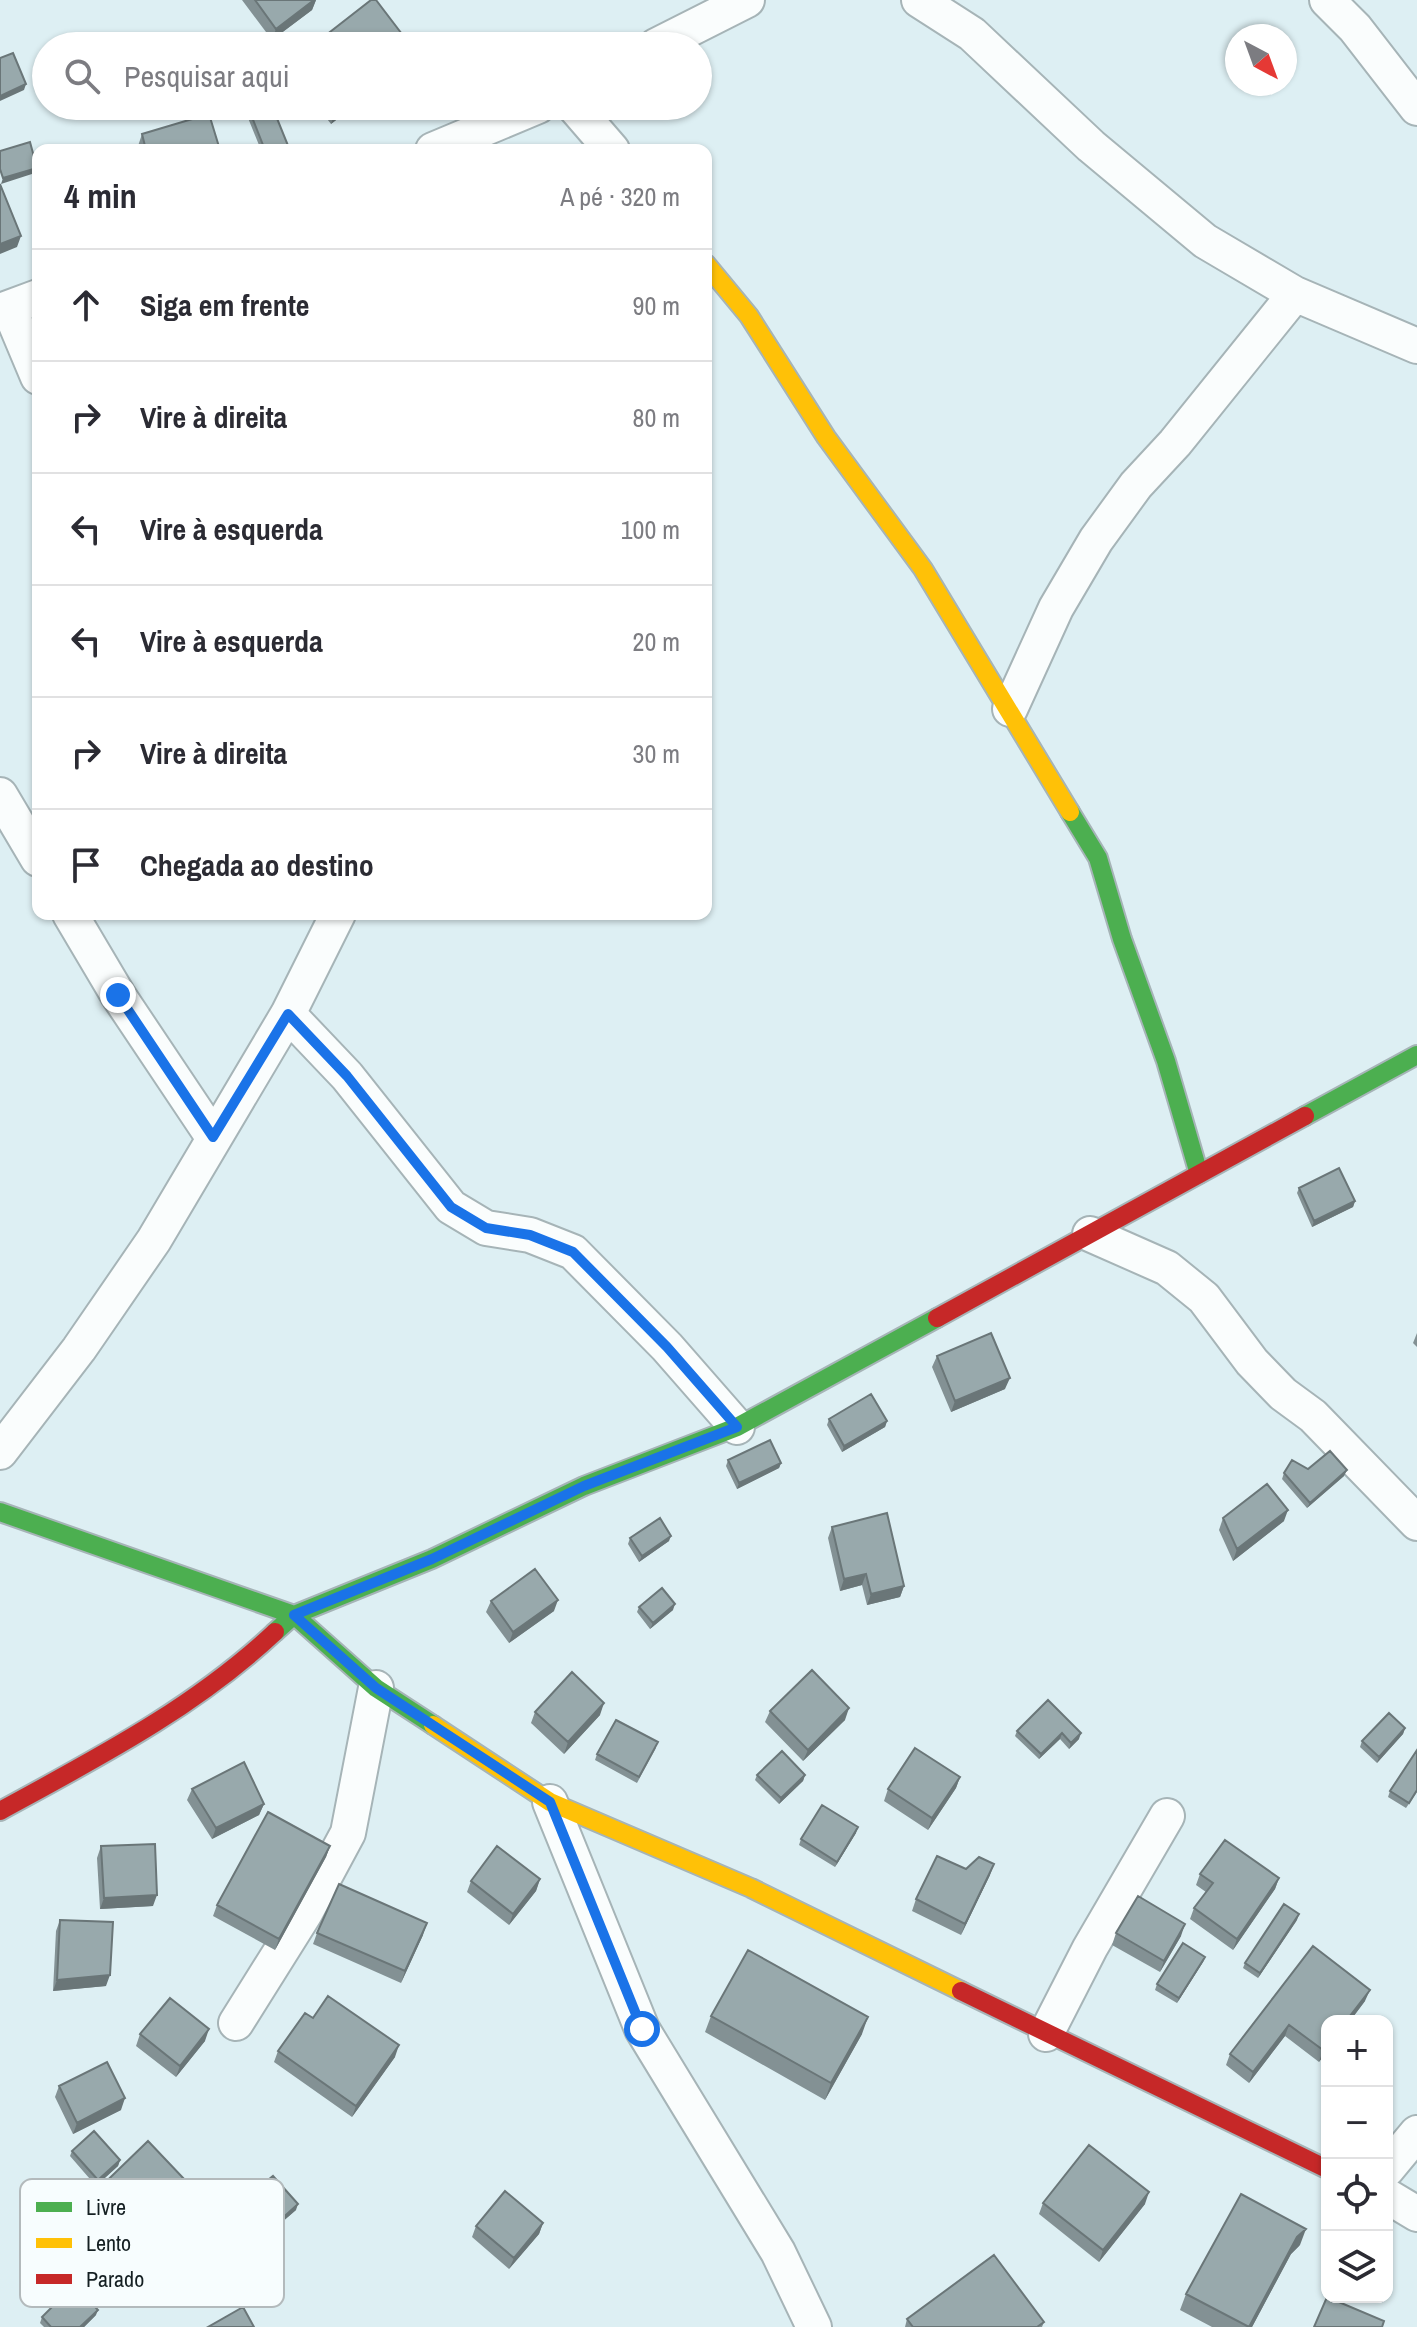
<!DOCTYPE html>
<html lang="pt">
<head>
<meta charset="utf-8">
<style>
  :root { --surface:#fff; --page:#f2f2f3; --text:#2b2b33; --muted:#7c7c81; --line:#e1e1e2 }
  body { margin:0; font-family:"Archivo Narrow",sans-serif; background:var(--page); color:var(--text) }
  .controls { position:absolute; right:24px; bottom:24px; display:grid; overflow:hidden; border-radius:16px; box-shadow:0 2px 6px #0004 }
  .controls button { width:72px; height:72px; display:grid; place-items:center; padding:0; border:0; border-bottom:2px solid var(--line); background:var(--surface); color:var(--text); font:40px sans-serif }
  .compass { position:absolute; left:1225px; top:24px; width:72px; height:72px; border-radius:50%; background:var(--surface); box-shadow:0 2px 6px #0004; rotate:139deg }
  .stop { position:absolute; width:24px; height:24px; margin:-18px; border:6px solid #1a73e8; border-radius:50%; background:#fff }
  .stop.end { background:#1a73e8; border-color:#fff; box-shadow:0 2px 8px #0008 }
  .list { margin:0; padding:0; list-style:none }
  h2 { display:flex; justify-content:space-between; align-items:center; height:104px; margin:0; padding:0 32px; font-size:34px }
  h2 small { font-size:26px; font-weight:400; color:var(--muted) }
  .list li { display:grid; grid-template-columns:52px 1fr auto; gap:24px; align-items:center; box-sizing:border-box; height:112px; padding:0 32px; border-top:2px solid var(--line) }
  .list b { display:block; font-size:30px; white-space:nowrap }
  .list em { font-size:26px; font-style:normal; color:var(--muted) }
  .icon { flex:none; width:44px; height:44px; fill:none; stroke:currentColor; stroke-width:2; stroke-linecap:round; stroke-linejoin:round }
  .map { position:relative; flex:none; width:1417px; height:2327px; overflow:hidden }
  .search { position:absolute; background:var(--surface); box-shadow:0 2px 6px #0004; left:32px; top:32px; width:680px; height:88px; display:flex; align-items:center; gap:20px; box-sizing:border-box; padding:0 28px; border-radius:44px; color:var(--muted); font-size:30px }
  .panel { position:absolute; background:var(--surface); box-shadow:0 2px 6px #0004; left:32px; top:144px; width:680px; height:776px; border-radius:16px }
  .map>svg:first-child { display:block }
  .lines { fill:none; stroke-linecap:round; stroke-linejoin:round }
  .street-casing { stroke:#a6b4b7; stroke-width:38 }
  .fast-casing { stroke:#a6b4b7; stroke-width:22 }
  .slow-casing { stroke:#a6b4b7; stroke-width:22 }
  .jam-casing { stroke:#a6b4b7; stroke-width:22 }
  .street { stroke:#fafdfd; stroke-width:34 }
  .fast { stroke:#4caf50; stroke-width:18 }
  .slow { stroke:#ffc107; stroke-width:18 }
  .jam { stroke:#c62828; stroke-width:18 }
  .wall { fill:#839194 }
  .shaded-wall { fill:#6a7678 }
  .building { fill:#98a9ac; stroke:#6a7678; stroke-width:2 }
  .route { stroke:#1a73e8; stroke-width:10 }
  .key { fill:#f7fdfe; stroke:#b3babc; stroke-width:2 }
  .key-label { font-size:22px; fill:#141f22 }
</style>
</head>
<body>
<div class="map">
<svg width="1417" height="2327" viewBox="0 0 1417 2327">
  <rect width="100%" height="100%" fill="#ddeff3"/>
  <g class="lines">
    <defs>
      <path id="street" d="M919,0L972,34L1091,146L1205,241L1295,294L1417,346
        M1327,0L1355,28L1417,108
        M656,46L747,0
        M574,106L612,150
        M433,150L538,106
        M9,308L38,377
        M0,311L38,297
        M1010,709L1056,608L1096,540L1136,485L1175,443L1295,294
        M0,795L38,859
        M70,914L118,995L213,1137
        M288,1014L347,1076L451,1207L486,1228L530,1235L573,1252L667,1347L737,1427
        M1090,1234L1167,1268L1204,1298L1252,1362L1283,1394L1313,1416L1417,1523
        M0,1452L79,1349L154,1240L288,1014L338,914
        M550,1802L642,2029L778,2252L814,2327
        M236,2023L305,1913L348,1833L376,1688
        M1046,2034L1090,1948L1167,1816
        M1387,2169L1417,2133
        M1387,2196L1417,2214"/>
      <path id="fast" d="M1070,812L1098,858L1122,939L1166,1061L1199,1174
        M1305,1116L1417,1055
        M0,1512L294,1615L376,1688L433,1725
        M275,1632L294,1615L432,1559L584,1486L737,1427L937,1318"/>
      <path id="slow" d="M706,264L749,316L826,437L923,569L1070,812
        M433,1725L550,1802L751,1888L961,1991"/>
      <path id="jam" d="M937,1318L1305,1116
        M0,1811C97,1758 194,1708 275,1632
        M961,1991L1327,2169"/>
    </defs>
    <use href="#street" class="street-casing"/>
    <use href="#fast" class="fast-casing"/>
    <use href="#slow" class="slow-casing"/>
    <use href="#jam" class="jam-casing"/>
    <use href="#street" class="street"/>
    <use href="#fast" class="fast"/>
    <use href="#slow" class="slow"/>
    <use href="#jam" class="jam"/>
  </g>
  <path class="wall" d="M242,0H316L312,10L272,40Z
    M317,106H354L331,124Z
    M248,107L289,148V150H261L246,113Z
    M142,134L220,150H139L138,146Z
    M1299,1188L1355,1201L1353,1207L1312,1227L1297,1193Z
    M1417,1333V1347L1413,1343Z
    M937,1356L1005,1389L951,1412L932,1367Z
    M829,1419L887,1421L885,1427L842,1452L827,1425Z
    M728,1460L781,1463L779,1468L737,1489L726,1466Z
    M1308,1469L1344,1476L1307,1508L1282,1479L1284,1473Z
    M1223,1518L1284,1521L1233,1561L1219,1530Z
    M832,1527L904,1586L900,1597L867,1605L862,1585L840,1591L828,1538Z
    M630,1538L669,1541L639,1562L628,1544Z
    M491,1601L554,1611L509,1643L486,1612Z
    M639,1607L673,1610L650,1629L637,1612Z
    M1048,1700L1079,1739L1069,1749L1060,1739L1039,1759L1015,1736L1017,1731Z
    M770,1711L845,1720L803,1761L765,1722Z
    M535,1712L600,1715L564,1754L531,1723Z
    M1405,1728L1403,1734L1377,1763L1360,1747L1362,1741Z
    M656,1748L637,1783L595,1760L597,1754Z
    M1417,1750V1792L1406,1808L1388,1797L1390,1791Z
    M757,1775H805L803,1781L779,1804L755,1780Z
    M960,1777L956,1788L928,1830L884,1801L888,1789Z
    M192,1789L264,1804L259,1815L212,1839L187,1800Z
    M856,1833L835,1867L799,1845L801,1839Z
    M101,1846L153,1906L100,1909L97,1858Z
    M330,1846L326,1857L275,1950L213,1916L217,1905Z
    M966,1869L990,1875L961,1935L912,1911L916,1899Z
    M1200,1874L1279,1878L1275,1889L1233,1950L1190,1919L1194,1908L1206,1892L1196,1885Z
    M540,1879L536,1891L509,1925L467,1892L471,1881Z
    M60,1920L106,1986L53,1991L56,1931Z
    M1297,1920L1258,1978L1243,1968L1245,1963Z
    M317,1933L423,1935L401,1983L313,1944Z
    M1116,1933L1181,1936L1160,1972L1112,1945Z
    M1313,1946L1365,2001L1350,2021H1327V2051L1319,2062L1285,2036L1249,2083L1226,2065L1230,2054Z
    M1205,1957L1203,1962L1177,2003L1155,1990L1157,1984Z
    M711,2016L862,2034L825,2100L705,2032Z
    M313,2018L395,2057L352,2117L274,2062L278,2051Z
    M140,2034L205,2041L176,2077L136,2046Z
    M59,2086L121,2110L73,2134L55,2097Z
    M72,2151L120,2160L118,2166L96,2186L70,2156Z
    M251,2194L296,2210L274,2229L249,2200Z
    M87,2200H204L200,2211L138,2270L82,2211Z
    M1043,2203L1145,2204L1099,2262L1039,2214Z
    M543,2223L539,2234L509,2269L472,2237L476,2226Z
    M1300,2245L1291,2254L1252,2327H1212L1180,2310L1186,2294Z
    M96,2315L84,2327H44L40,2323L42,2317Z
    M907,2319L1044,2322L1042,2327H905Z"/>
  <path class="shaded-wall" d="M314,0H316L312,10L272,40L276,29Z
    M26,84L24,90L0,101V96Z
    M343,106H354L331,124L335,112Z
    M37,168L35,173L1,184L3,178Z
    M21,236L17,247L0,254V244Z
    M1355,1201L1353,1207L1312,1227L1314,1221Z
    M1010,1378L1005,1389L951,1412L955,1401Z
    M887,1421L885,1427L842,1452L844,1446Z
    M781,1463L779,1468L737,1489L739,1483Z
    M1347,1470L1344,1476L1307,1508L1310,1503Z
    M1288,1510L1284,1521L1233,1561L1237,1549Z
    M671,1536L669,1541L639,1562L642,1556Z
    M866,1574L862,1585L840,1591L844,1579Z
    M904,1586L900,1597L867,1605L871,1594Z
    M558,1600L554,1611L509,1643L513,1632Z
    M675,1604L673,1610L650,1629L653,1623Z
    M604,1703L600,1715L564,1754L568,1742Z
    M849,1708L845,1720L803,1761L808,1750Z
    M1405,1728L1403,1734L1377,1763L1379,1757Z
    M1062,1733L1060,1739L1039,1759L1041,1754Z
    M1081,1733L1079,1739L1069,1749L1071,1743Z
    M805,1775L803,1781L779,1804L781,1798Z
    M960,1777L956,1788L928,1830L932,1818Z
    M264,1804L259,1815L212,1839L216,1828Z
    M858,1827L856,1833L835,1867L837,1862Z
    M330,1846L326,1857L275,1950L279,1939Z
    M994,1864L990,1875L961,1935L965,1924Z
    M1279,1878L1275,1889L1233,1950L1237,1939Z
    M540,1879L536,1891L509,1925L513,1914Z
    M157,1895L153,1906L100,1909L104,1898Z
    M1299,1914L1297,1920L1258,1978L1260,1973Z
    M427,1923L423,1935L401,1983L405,1971Z
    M1185,1924L1181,1936L1160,1972L1164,1961Z
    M1205,1957L1203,1962L1177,2003L1179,1998Z
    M110,1975L106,1986L53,1991L57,1980Z
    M1370,1990L1365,2001L1350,2021H1346Z
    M868,2017L862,2034L825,2100L831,2083Z
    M1289,2025L1285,2036L1249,2083L1253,2072Z
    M209,2029L205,2041L176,2077L180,2066Z
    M399,2045L395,2057L352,2117L356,2106Z
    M1327,2046V2051L1319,2062L1323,2050Z
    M125,2098L121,2110L73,2134L77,2123Z
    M120,2160L118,2166L96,2186L98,2180Z
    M1149,2192L1145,2204L1099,2262L1103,2250Z
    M204,2200L200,2211L138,2270L142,2258Z
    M298,2204L296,2210L274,2229L277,2223Z
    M543,2223L539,2234L509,2269L514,2258Z
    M1306,2229L1300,2245L1291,2254L1252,2327H1249L1297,2237Z
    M98,2310L96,2315L84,2327H80Z"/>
  <path class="building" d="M255,0H314L276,29Z
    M371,0H376L411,46H312Z
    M13,53L26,84L0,96V58Z
    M251,106H272L289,148L285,150H265L248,107Z
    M330,106H343L335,112Z
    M209,114L220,150H146L142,134Z
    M30,142L37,168L3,178L0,169V151Z
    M0,184L21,236L0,244Z
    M1339,1168L1355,1201L1314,1221L1299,1188Z
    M991,1333L1010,1378L955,1401L937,1356Z
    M871,1394L887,1421L844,1446L829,1419Z
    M770,1440L781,1463L739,1483L728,1460Z
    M1330,1451L1347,1470L1310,1503L1284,1473L1292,1460L1308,1469Z
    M1267,1484L1288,1510L1237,1549L1223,1518Z
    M887,1513L904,1586L871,1594L866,1574L844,1579L832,1527Z
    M660,1518L671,1536L642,1556L630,1538Z
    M535,1569L558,1600L513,1632L491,1601Z
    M662,1588L675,1604L653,1623L639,1607Z
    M812,1670L849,1708L808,1750L770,1711Z
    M572,1672L604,1703L568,1742L535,1712Z
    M1048,1700L1081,1733L1071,1743L1062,1733L1041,1754L1017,1731Z
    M1389,1713L1405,1728L1379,1757L1362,1741Z
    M616,1720L658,1742L639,1777L597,1754Z
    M915,1748L960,1777L932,1818L888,1789Z
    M1417,1750V1790L1409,1803L1390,1791Z
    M782,1751L805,1775L781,1798L757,1775Z
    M244,1762L264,1804L216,1828L192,1789Z
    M822,1805L858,1827L837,1862L801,1839Z
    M268,1812L330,1846L279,1939L217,1905Z
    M1225,1840L1279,1878L1237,1939L1194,1908L1213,1883L1200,1874Z
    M155,1844L157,1895L104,1898L101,1846Z
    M497,1846L540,1879L513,1914L471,1881Z
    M937,1856L966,1869L979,1857L994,1864L965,1924L916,1899Z
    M339,1884L427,1923L405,1971L317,1933Z
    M1138,1896L1185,1924L1164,1961L1116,1933Z
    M1284,1904L1299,1914L1260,1973L1245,1963Z
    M60,1920L113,1922L110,1975L57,1980Z
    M1183,1943L1205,1957L1179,1998L1157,1984Z
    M1313,1946L1370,1990L1346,2021H1327V2046L1323,2050L1289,2025L1253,2072L1230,2054Z
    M748,1950L868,2017L831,2083L711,2016Z
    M328,1996L399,2045L356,2106L278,2051L305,2013L313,2018Z
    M170,1998L209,2029L180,2066L140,2034Z
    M107,2062L125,2098L77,2123L59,2086Z
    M94,2131L120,2160L98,2180L72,2151Z
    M148,2141L204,2200L142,2258L87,2200Z
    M1089,2145L1149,2192L1103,2250L1043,2203Z
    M273,2176L298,2204L277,2223L251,2194Z
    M505,2191L543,2223L514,2258L476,2226Z
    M1241,2194L1306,2229L1297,2237L1249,2327L1186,2294Z
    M994,2255L1044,2322L1037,2327H913L907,2319Z
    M74,2285L98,2310L80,2327H51L42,2317Z
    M1327,2297L1384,2321L1382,2327H1314Z
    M243,2307L254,2327H208Z"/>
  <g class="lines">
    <path class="route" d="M118,995L213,1137L288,1014L347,1076L451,1207L486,1228L530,1235L573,1252L667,1347L737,1427L584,1486L432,1559L294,1615L376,1688L550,1802L642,2029"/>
  </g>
  <rect x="20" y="2179" width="264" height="128" rx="12" class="key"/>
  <rect x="36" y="2202" width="36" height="10" fill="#4caf50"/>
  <rect x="36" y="2238" width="36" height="10" fill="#ffc107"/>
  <rect x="36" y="2274" width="36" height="10" fill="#c62828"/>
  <g class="key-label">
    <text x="86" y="2215">Livre</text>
    <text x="86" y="2251">Lento</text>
    <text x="86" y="2287">Parado</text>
  </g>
</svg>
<div class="controls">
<button>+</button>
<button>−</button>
<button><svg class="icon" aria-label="locate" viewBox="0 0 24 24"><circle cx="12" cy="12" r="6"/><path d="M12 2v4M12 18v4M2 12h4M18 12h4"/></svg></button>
<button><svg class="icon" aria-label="layers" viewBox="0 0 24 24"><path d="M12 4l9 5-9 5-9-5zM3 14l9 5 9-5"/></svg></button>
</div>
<svg class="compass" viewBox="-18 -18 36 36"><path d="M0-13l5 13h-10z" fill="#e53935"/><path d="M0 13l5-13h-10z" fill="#7c7c81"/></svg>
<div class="stop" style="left:642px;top:2029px"></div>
<div class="stop end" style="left:118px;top:995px"></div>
<div class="search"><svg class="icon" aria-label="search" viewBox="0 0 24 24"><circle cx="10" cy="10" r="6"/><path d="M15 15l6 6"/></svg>Pesquisar aqui</div>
<section class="panel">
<h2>4 min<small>A pé · 320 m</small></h2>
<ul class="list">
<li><svg class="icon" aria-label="ahead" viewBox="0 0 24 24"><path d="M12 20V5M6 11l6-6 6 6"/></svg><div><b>Siga em frente</b></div><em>90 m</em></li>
<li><svg class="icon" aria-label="right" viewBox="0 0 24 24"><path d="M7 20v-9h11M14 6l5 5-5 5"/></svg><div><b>Vire à direita</b></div><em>80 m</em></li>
<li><svg class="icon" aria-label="left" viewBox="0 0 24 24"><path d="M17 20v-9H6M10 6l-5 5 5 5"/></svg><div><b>Vire à esquerda</b></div><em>100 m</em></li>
<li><svg class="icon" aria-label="left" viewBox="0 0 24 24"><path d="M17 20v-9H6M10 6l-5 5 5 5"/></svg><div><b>Vire à esquerda</b></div><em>20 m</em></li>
<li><svg class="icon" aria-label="right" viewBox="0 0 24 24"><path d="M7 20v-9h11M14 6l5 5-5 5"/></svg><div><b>Vire à direita</b></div><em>30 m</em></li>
<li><svg class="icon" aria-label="arrive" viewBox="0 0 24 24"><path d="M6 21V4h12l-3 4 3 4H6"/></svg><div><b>Chegada ao destino</b></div></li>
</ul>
</section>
</div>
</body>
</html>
